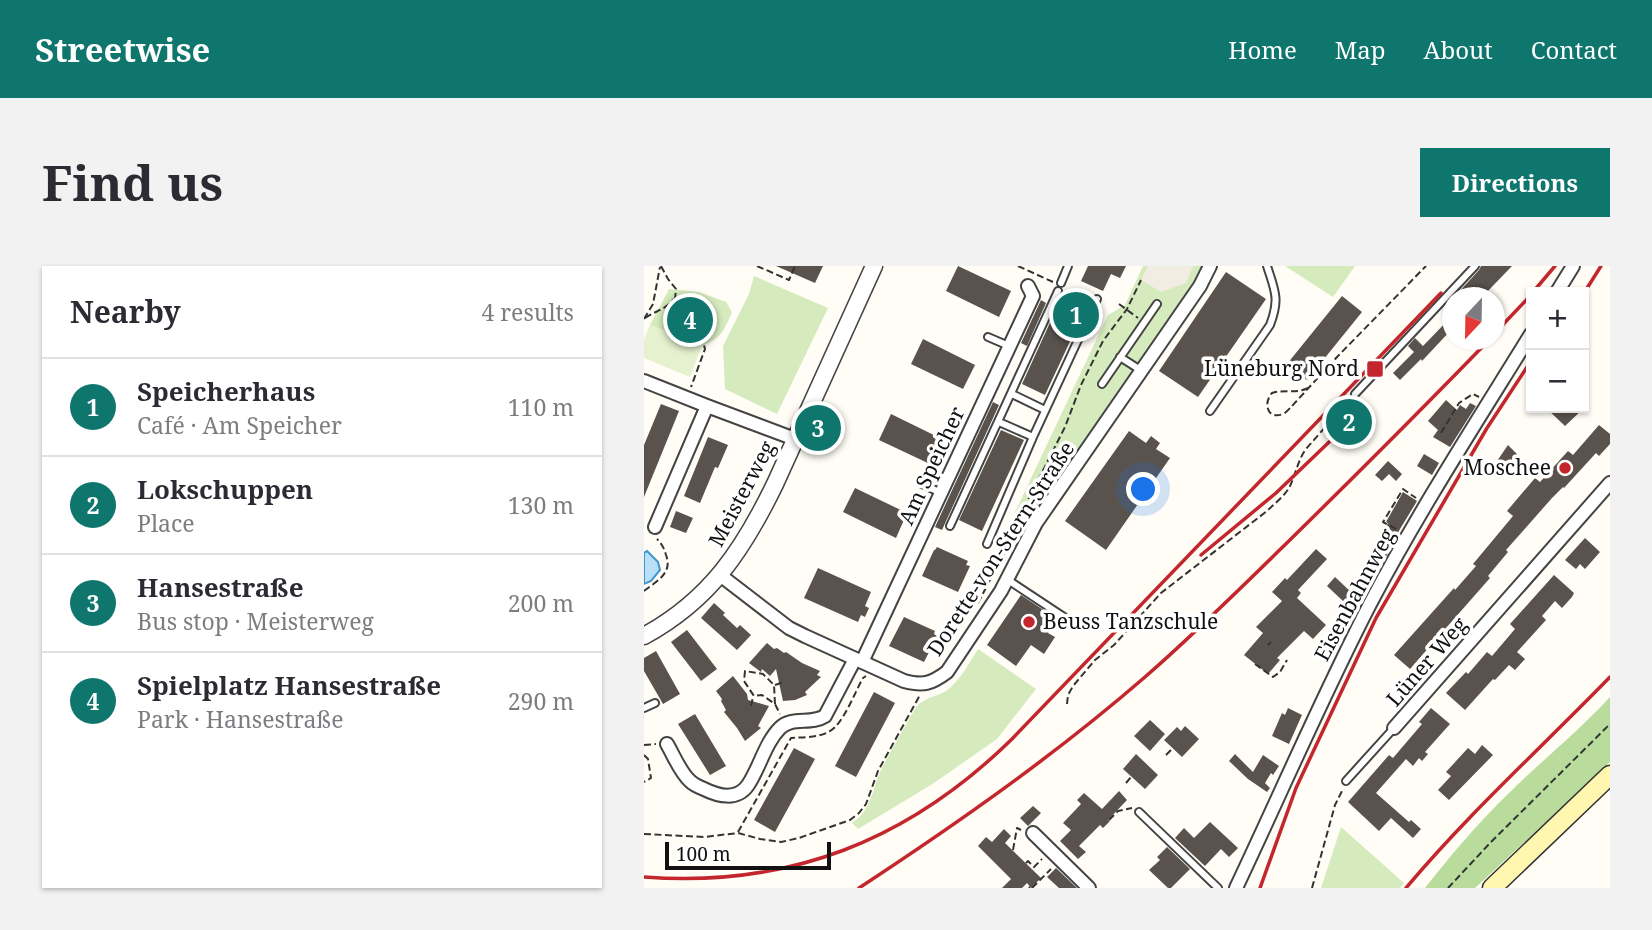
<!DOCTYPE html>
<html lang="en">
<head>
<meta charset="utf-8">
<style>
  :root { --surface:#fff; --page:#f2f2f3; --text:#2b2b33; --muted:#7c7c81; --line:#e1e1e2; --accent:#0f766e }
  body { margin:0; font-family:"Noto Serif",serif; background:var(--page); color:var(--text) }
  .controls { position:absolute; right:21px; top:21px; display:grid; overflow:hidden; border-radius:0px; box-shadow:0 2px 5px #0004 }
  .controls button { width:63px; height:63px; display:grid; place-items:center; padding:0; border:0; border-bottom:2px solid var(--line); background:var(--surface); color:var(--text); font:35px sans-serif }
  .compass { position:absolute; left:798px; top:21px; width:63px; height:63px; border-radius:50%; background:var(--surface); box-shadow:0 2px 5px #0004; rotate:202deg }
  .scale { position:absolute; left:21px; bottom:18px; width:166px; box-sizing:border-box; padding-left:7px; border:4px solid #111; border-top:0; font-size:19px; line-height:24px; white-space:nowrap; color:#111; -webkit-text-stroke:5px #fff; paint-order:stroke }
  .you { position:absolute; left:500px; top:224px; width:24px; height:24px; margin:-18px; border:5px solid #fff; border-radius:50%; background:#1a73e8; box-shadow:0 0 0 10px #1a73e833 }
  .badge { display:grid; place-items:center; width:46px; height:46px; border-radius:50%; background:var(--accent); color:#fff; font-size:23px; font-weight:700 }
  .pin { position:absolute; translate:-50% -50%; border:4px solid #fff; box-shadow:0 2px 7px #0006 }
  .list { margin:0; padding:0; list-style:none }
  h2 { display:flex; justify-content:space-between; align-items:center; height:91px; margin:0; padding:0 28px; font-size:30px }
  h2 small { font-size:23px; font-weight:400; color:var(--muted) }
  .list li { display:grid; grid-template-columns:46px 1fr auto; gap:21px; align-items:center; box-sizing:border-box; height:98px; padding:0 28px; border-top:2px solid var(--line) }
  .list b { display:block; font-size:26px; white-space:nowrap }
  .list p { margin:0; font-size:23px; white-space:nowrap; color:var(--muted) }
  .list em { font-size:23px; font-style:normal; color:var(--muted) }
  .map { position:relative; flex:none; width:966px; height:622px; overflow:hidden; border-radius:0px }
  header { display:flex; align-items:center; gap:42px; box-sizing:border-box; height:98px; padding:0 35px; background:var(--accent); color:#fff }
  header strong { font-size:33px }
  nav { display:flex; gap:38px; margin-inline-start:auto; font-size:24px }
  .intro { display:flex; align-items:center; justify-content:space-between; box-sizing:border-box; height:168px; padding:0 42px }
  h1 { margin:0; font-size:49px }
  .button { padding:18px 32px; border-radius:0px; background:var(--accent); color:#fff; font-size:24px; font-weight:700 }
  main { display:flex; gap:42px; padding:0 42px }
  aside { flex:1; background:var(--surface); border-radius:0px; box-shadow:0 2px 5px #0004 }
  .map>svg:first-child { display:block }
  .green { fill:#d5ebbd }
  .forest { fill:#b9dc9c }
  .pitch { fill:#e6f2cf }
  .plaza { fill:#f1ede2 }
  .water { fill:#b9e0f7; stroke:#3f96cf; stroke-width:2 }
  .building { fill:#5a524d }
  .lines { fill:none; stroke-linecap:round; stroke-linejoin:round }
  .service-casing { stroke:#444; stroke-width:10 }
  .minor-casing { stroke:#444; stroke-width:16 }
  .tertiary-casing { stroke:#444; stroke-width:19 }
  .secondary-casing { stroke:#333; stroke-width:21 }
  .path { stroke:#333; stroke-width:2; stroke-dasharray:7 3.5; stroke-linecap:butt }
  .service { stroke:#fff; stroke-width:6 }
  .minor { stroke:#fff; stroke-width:12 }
  .tertiary { stroke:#fff; stroke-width:16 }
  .secondary { stroke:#fff6b0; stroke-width:18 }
  .rail { stroke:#c4262e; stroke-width:3.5 }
  .poi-dot { fill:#c4262e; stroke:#fff; stroke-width:2.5 }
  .labels { text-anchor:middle; stroke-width:7; stroke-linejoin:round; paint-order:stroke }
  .poi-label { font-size:21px; fill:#111; stroke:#fff; text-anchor:end }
  .street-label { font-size:21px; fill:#111; stroke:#fff }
</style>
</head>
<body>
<header>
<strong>Streetwise</strong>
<nav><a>Home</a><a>Map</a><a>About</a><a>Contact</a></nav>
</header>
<div class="intro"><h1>Find us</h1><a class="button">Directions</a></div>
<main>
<aside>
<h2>Nearby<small>4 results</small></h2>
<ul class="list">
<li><span class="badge">1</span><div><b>Speicherhaus</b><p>Café · Am Speicher</p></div><em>110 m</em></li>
<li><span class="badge">2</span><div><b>Lokschuppen</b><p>Place</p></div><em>130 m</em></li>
<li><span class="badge">3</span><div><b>Hansestraße</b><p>Bus stop · Meisterweg</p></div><em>200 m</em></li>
<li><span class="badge">4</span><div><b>Spielplatz Hansestraße</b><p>Park · Hansestraße</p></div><em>290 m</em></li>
</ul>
</aside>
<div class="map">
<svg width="966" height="622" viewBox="0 0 966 622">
  <rect width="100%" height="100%" fill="#fffdf5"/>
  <path class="green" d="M499,0H560L554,14L380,271L357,276L464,49L481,39Z
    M641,0H711L689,31Z
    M110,10L184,42L133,148L81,123L79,80L105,28Z
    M25,23L55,26L82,36L88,46C80,65 77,72 58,80L6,59Z
    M334,383L392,423L353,473L290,517L214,563L208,557C228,544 228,523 237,504C248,483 260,462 272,441C281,431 292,431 302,425C316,415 325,397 334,383Z
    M697,561L760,617L756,622H677Z"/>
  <path class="forest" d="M966,431V496L831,622H781C806,590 834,557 864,528C897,495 934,466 966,431Z"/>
  <path class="pitch" d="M6,59L58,80L46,111L0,92V74Z"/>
  <path class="plaza" d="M504,0H549L542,17L517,26L497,14Z"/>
  <path class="water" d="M3,285L14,296L16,304L7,315L0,318V287Z"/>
  <path class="building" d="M132,0H179L171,17Z
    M314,0L367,25L355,51L302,25Z
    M444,0H482L476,12L467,8L459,25L437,15Z
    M837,0H868L841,28L834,21L824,32H819L814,27L835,4Z
    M582,6L622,33L554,131L515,105Z
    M420,26L444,37L401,129L378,118Z
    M698,30L718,46L663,114L643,98Z
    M397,34L402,37L383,80L377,77Z
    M808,50V63L778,95L777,93L756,114L749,107L770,86L764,80L771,72L779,80Z
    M279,73L331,99L319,123L267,98Z
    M802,134L813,144L816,139L822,143L826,137L832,140L806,181L789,171L794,164L784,155Z
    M349,136L355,139L298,264L291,261Z
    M17,138L35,145L0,231V179Z
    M713,139L723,148L697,174L688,165Z
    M902,142H940L921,160Z
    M247,148L300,174L288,199L235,174Z
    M955,159L966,168V178L955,190L952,187L920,222L919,221L908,232L862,284L864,286L844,310L846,312L766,403L750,389L810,322L811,324L832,300L829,298L869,250L863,245L891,212L896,216L924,185L929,189Z
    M357,164L380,174L338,265L315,254Z
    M485,165L502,177L507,170L516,177L512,183L526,192L462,284L421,255Z
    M64,171L84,179L74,202L71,201L56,237L40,230Z
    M864,179L873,188L858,205L851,198Z
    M780,188L795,197L788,209L773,200Z
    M744,195L758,208L752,215L745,208L738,215L731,209Z
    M211,222L263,247L252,272L199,246Z
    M759,226L773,235L750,273L751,274L739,296L727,289L744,257L742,256Z
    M32,245L49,252L42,267L26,261Z
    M941,272L956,286L941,303L936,298L932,303L921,294Z
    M293,281L324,295L322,299L326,300L314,326L278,310L290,284H291Z
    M672,283L683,293L654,324L657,327L653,332L682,359L669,373L660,365L633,392L636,394L624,408L600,389L619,367L612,361L638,335L628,326L641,312L643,314Z
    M174,302L227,326L221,340L225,342L221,351L217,349L214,356L160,332Z
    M910,309L930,327L928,331L918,342L911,335L898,350L902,354L873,386L881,393L871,404L865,399L851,414L849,413L821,444L802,427L822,406L824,408L843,386L848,390L871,363L866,358Z
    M691,311L708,327L700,336L683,320Z
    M377,329L413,353L404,367L411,371L400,388L387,379L372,400L343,379Z
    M70,337L81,347L79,349L93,362L96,359L107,369L93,384L57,352Z
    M260,351L291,365L290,368L293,370L280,396L245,380Z
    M43,364L73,403L57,415L27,376Z
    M123,377L130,383L133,382L140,387L142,386L158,397L176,405L173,409L177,411L161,426L163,429L151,434L139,435L132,403L126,410L118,403L117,406L105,397Z
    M12,385L36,428L19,438L0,405V392Z
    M89,410L103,428L104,434L125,440L114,460L117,462L101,475L93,462L80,446L82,444L77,435L78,433L72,425Z
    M230,426L251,437L212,511L191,500Z
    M644,442L658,449L645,478L628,470L638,447L641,449Z
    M787,442L806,458L781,486L784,488L778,495L775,492L769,500L762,493L732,527L765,556L767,554L777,563L769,572L747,552L735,565L704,536L745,489L749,492L778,458L775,456Z
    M51,448L82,500L66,509L34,458Z
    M506,454L521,468L506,485L490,470Z
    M541,460L555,473L538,491L520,474L533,461L537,465Z
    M838,479L849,489L805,534L794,524L807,510L802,506L824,482L831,488Z
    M150,482L171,493L131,566L110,554Z
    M492,488L514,509L501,523L479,503Z
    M591,488L609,506L619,489L635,500L629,509L627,507L621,517L626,522L623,526L604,513L585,495Z
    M475,525L483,534L464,554L466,555L459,562L456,559L435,580L442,586L434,593L416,575L427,564L419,557L437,538L433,534L440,527L458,543Z
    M389,540L397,547L384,560L376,552Z
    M566,556L594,582L585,591L577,583L561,600L531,572L540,562L550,572Z
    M360,563L367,570L361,577L397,612L387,622L383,617L378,622H358L367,613L334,580L342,571L348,576Z
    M523,581L546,603L527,622H524L505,604L516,594L513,591Z
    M412,602L433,622H415L403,611Z"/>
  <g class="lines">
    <defs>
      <path id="service" d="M417,17L424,0
        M344,71L365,80
        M476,91L498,105
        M458,118L513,38
        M368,128L401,144
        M711,128L831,0
        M566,145L626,59C636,33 631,25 623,0
        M355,156L389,171
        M278,218L297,227
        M306,260L414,25
        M343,278L389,171L453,33
        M364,314L429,357
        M0,442L11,437
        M702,515L750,462
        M495,546L574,622"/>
      <path id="minor" d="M913,26L929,0
        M0,115L63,140L151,173
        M11,261L63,140
        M76,309L145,362L161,370L260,415C279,420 287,418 303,406L357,325L392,257L556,20L566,0
        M218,396L389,30L384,20
        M750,462L966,217
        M23,478C30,490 36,506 46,515C50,519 55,521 60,523C74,530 93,535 104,519C116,501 121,477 136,462C148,450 167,459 181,450L211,393
        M389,567L445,622
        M592,622C637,527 678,431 726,338C775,245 832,157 887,68"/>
      <path id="tertiary" d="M0,370C66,334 99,284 131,218L230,0"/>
      <path id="secondary" d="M848,622L966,509"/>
    </defs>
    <use href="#service" class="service-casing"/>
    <use href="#minor" class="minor-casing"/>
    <use href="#tertiary" class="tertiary-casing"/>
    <use href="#secondary" class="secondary-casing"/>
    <path class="path" d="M17,0L24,13L32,23L31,33L37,53L58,72L61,83L47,121
      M113,0L145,14L151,0
      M374,0L409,16
      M475,38L494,52
      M1,52C13,44 21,44 30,33
      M0,53L9,38L16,1
      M664,122C652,128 641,123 628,127C619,137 623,154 639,148C642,147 646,142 648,140L693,91L782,0
      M797,167L815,137L829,128L835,131
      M752,263L739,256L759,223L772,232
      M0,325C13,315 29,307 22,289C20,282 18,278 13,273
      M334,337L372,264L385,232L421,161L437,119L459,75L483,43L497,14
      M624,379L627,376
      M611,398L629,411L636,406L643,394
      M131,419L140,416
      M131,438L130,419L119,408L101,405L100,415L110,430L118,429L131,438L136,448
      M423,438L424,429L429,420L451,394L470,379L517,327L623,245C631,237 641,230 646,220C652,207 654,194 662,183L705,134
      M107,440L109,431
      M0,479L12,478
      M0,489L4,493L7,512L0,516
      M522,489L529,482
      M482,517L487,511
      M465,554L474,545L488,542
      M94,566L147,472C160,471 175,472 186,465C199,458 211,426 219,412L222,410
      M0,568L60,571L94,567L116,573L137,576L155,572L206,554L215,547L222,538L234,505L276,429
      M369,584L373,562L377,564
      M382,597L384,595L390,601L398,593
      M385,622L386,621
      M388,622L407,603
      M668,622L691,539L699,523
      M804,622L847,576L966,458"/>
    <use href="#service" class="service"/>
    <use href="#minor" class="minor"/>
    <use href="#tertiary" class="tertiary"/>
    <use href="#secondary" class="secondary"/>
    <path class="rail" d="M889,26L911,0
      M940,27L957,0
      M850,68L887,29
      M557,289L632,227L708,154
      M0,611C146,622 265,574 368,473L797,27
      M215,622C314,557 411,489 501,411C554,365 604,315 655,265C719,202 783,138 845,74
      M616,622L652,522L732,352L843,162L887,95
      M762,622C825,547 898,481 966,411"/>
  </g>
  <g class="poi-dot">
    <rect x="722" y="94" width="18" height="18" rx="3.5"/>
    <circle cx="921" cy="202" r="7"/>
    <circle cx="385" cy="356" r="7"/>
  </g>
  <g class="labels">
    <g class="poi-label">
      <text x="715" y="110">Lüneburg Nord</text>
      <text x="907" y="209">Moschee</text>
      <text x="399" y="363" text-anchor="start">Beuss Tanzschule</text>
    </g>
    <g class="street-label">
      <text transform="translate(288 200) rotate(-65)" y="7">Am Speicher</text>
      <text transform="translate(98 228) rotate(-62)" y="7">Meisterweg</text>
      <text transform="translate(357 283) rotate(-57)" y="7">Dorette-von-Stern-Straße</text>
      <text transform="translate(711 329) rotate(-62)" y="7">Eisenbahnweg</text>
      <text transform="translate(783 396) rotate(-49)" y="7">Lüner Weg</text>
    </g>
  </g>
</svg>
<div class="controls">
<button>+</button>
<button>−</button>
</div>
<svg class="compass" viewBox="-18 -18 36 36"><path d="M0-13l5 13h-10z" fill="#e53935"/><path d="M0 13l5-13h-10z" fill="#7c7c81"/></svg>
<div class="scale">100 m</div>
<div class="you"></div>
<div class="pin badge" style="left:432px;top:49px">1</div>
<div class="pin badge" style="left:705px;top:156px">2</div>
<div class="pin badge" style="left:174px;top:162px">3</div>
<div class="pin badge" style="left:46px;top:54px">4</div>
</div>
</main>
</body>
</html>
